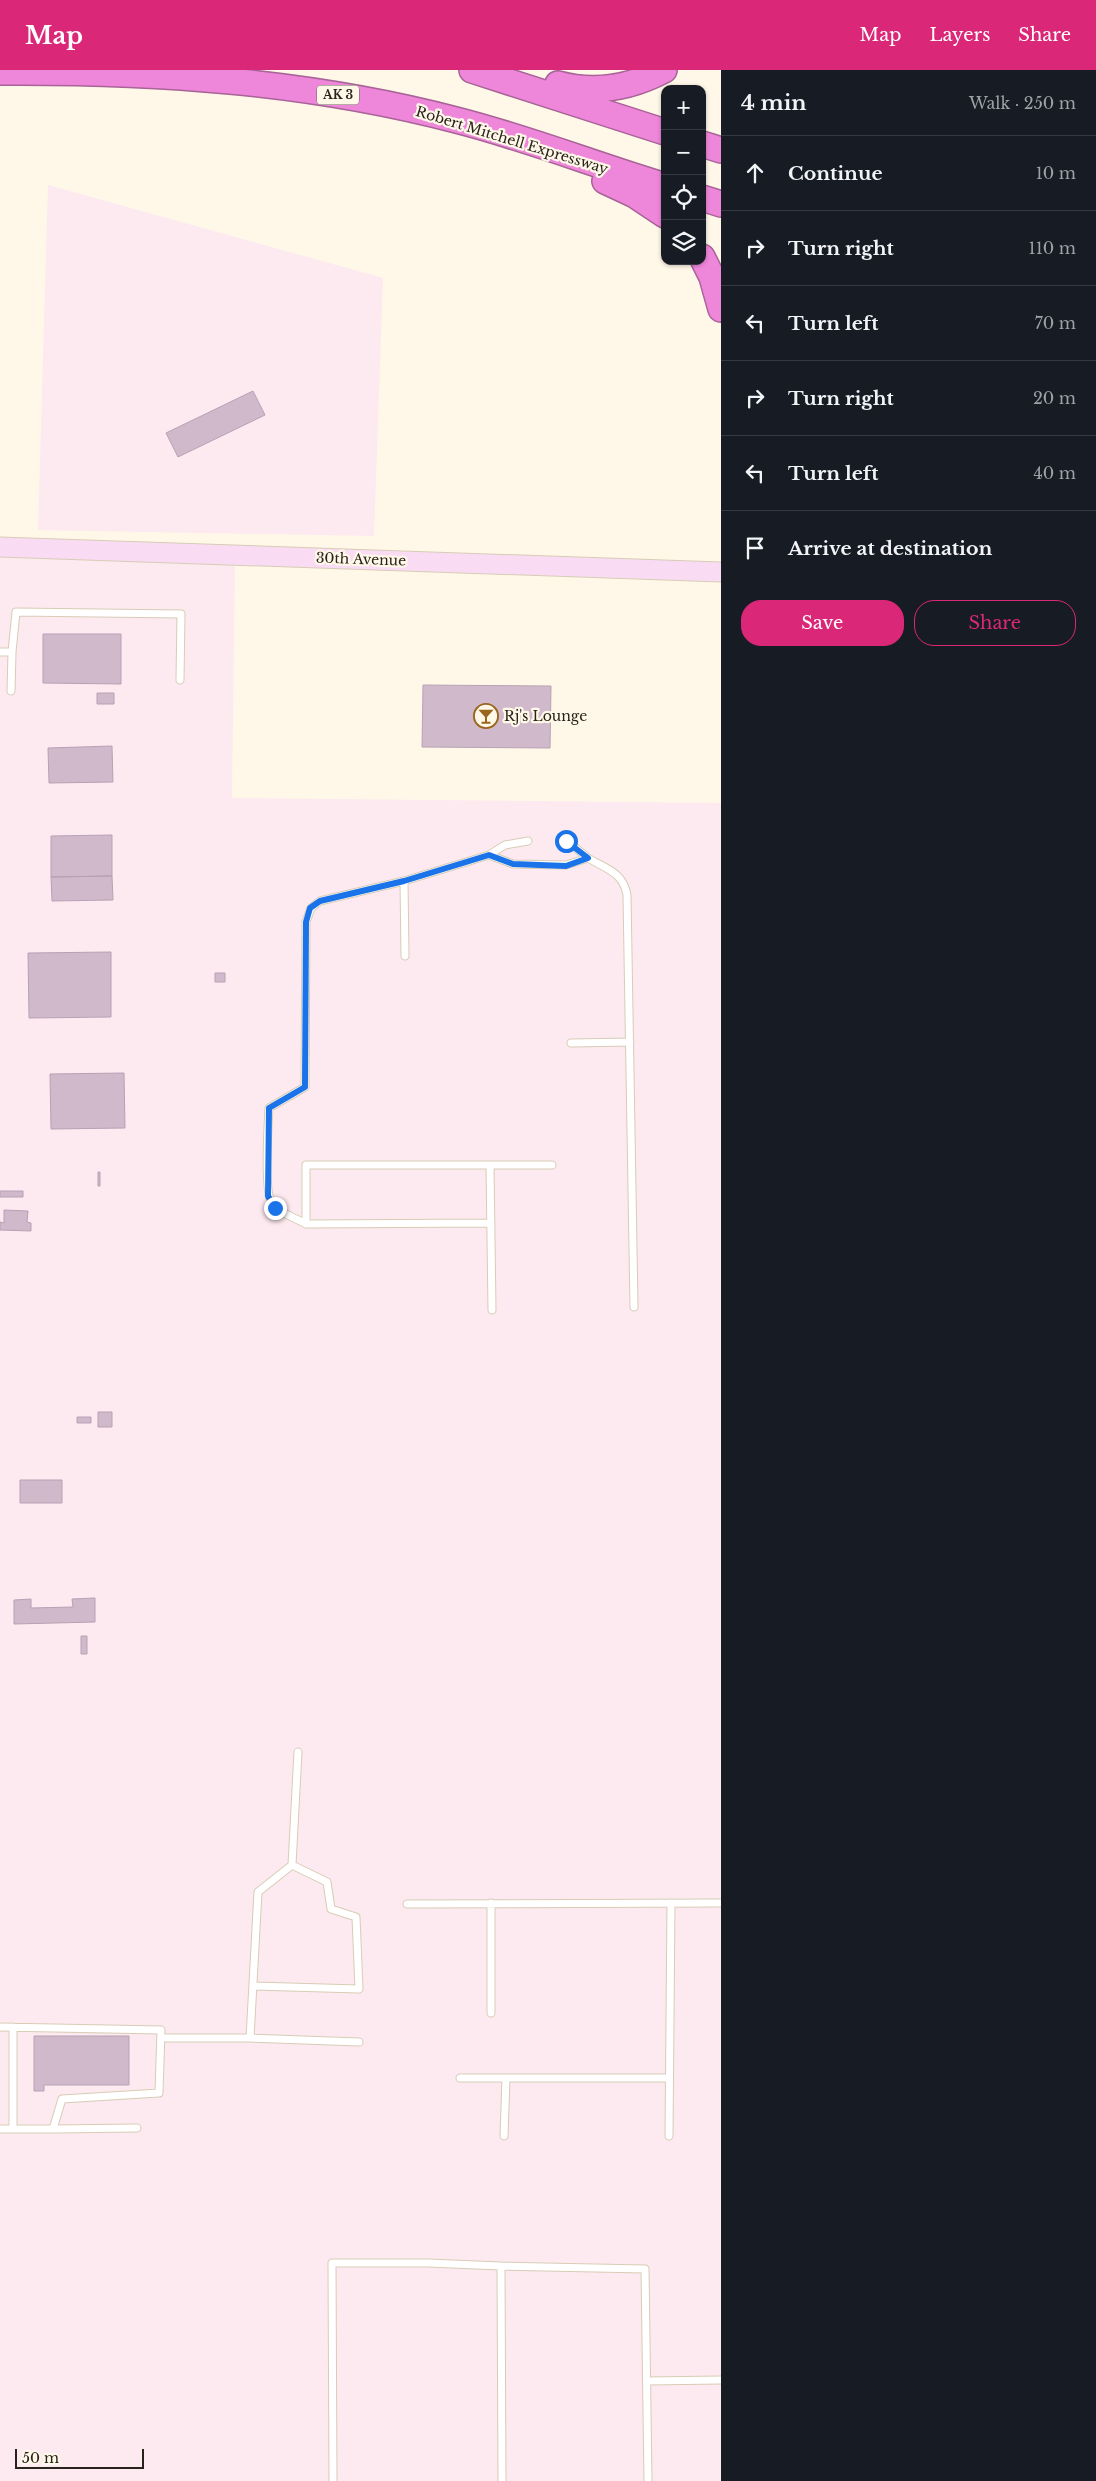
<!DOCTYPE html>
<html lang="en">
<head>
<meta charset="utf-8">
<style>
  :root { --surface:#171b24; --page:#20242c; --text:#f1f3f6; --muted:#9ea1a6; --line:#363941; --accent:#db2777 }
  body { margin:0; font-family:"Libre Baskerville",serif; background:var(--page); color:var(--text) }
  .controls { position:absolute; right:15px; top:15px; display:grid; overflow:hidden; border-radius:10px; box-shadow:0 1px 4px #0004 }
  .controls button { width:45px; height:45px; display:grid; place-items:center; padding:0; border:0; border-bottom:1px solid var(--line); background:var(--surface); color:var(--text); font:25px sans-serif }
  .scale { position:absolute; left:15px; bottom:12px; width:129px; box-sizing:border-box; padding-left:5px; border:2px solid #27231a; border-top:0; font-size:14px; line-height:18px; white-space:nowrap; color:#27231a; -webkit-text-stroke:4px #fff8e9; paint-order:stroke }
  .stop { position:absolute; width:15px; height:15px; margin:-11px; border:4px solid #1a73e8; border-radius:50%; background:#fff }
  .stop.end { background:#1a73e8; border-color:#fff; box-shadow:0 1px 5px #0008 }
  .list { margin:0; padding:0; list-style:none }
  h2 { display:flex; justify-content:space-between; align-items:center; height:65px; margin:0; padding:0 20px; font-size:21px }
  h2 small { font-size:16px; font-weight:400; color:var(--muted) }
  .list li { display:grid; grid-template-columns:32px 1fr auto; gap:15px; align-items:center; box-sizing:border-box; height:75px; padding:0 20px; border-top:1px solid var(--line) }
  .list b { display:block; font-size:19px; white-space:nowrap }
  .list em { font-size:16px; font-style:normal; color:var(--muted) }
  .actions { display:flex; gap:10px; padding:15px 20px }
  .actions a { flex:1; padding:11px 0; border:1px solid var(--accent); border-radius:20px; text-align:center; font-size:18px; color:var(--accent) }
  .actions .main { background:var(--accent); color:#fff }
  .icon { flex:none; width:28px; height:28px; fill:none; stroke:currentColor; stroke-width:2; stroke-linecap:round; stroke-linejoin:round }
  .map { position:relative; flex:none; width:721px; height:2411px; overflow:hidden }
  header { display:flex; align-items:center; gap:30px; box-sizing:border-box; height:70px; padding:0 25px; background:var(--accent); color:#fff }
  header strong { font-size:24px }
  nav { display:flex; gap:28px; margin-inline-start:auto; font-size:18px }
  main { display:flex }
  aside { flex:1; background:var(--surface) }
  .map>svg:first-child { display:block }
  .industrial { fill:#fde9f0 }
  .building { fill:#cfb9cb; stroke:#b7a2b4 }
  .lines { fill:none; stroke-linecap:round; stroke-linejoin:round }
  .lane-casing { stroke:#d7cdb5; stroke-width:9 }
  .secondary-casing { stroke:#d7cdb5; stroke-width:21 }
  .highway-casing { stroke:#a86397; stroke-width:28 }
  .lane { stroke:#fff; stroke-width:7 }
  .secondary { stroke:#fadbf4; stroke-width:19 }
  .highway { stroke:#ee86da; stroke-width:25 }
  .route { stroke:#1a73e8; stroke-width:6 }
  .labels { text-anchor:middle; stroke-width:4.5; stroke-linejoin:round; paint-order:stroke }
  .shield { fill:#fff8e9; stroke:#686358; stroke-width:1 }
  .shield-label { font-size:12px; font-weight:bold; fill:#27231a }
  .street-label { font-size:14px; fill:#27231a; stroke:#fff8e9 }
  .poi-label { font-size:14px; fill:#27231a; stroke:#fff8e9; text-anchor:start }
</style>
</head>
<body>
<header>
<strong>Map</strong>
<nav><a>Map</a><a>Layers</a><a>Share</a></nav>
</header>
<main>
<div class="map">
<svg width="721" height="2411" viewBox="0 0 721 2411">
  <rect width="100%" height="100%" fill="#fff8e9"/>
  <path class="industrial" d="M48,115L383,208L374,466L38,460Z
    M0,485L235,492L232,728L721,733V2411H0Z"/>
  <path class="building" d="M253,321L265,345L178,387L166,363Z
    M43,564H121V614L43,613Z
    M423,615L551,616L550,678L422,677Z
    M97,623H114V634H97Z
    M112,676L113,712L49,713L48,678Z
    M112,765V806L51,807V766Z
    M112,806L113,830L52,831L51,807Z
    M111,882V947L29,948L28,883Z
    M215,903H225V912H215Z
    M124,1003L125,1058L51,1059L50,1004Z
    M98,1102H100V1116H98Z
    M0,1121H23V1127H0Z
    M4,1140L28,1141L27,1152L31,1153V1161L0,1160V1152L4,1153Z
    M98,1342H112V1357H98Z
    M77,1347H91V1353H77Z
    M20,1410H62V1433H20Z
    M95,1528V1552L14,1554V1530L31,1529V1538L73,1537L72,1529Z
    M81,1566H87V1584H81Z
    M34,1966H129V2015H44V2021H34Z"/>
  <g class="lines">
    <defs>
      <path id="lane" d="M0,582H12L16,542L181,544L180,610
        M11,621L12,582
        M567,771L588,788
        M489,785L505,775L528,771
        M404,811L405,886
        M571,973L630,972
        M490,1095H306V1154L491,1153
        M306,1154C296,1148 279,1143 272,1134C264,1123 268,1055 269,1038L305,1017L306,852L311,838L320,831L404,811L489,785L513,794L566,795L588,788C606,799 623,802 627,825L634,1237
        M492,1240L490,1095H552
        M491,1833V1943
        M407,1834L721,1833
        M253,1916L359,1919L356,1847L331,1839L327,1812L292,1795
        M0,1957L161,1960L159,2023L62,2029L53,2059H0
        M161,1968H250L359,1972
        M250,1968L258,1822L292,1795L298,1682
        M460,2008H669
        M13,2059V1957
        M53,2059L137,2058
        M504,2066L506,2008
        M669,2066L671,1833
        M647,2311L721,2310
        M333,2411L332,2193H428L501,2196
        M502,2411L501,2196L645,2199L648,2411"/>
      <path id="secondary" d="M0,477L721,502"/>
      <path id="highway" d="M472,0L665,62
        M0,2C154,1 307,11 456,50C527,68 595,95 665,116
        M558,14C595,24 630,18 664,0
        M702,74L721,80
        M605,111L635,125L665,145
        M702,128L721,134
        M702,187L712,207L721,239"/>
    </defs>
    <use href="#lane" class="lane-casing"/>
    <use href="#secondary" class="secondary-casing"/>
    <use href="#highway" class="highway-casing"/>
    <use href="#lane" class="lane"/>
    <use href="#secondary" class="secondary"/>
    <use href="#highway" class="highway"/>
  </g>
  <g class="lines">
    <path class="route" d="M275,1138L268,1126L269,1038L305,1017L306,852L310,838L320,831L404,811L489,785L513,794L566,796L588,788L566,771"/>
  </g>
  <defs>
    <symbol id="bar-ring" viewBox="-11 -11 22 22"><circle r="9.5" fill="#fff8e9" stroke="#9a651c" stroke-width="1.5"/><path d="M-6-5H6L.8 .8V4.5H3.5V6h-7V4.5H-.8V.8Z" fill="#9a651c"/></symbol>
  </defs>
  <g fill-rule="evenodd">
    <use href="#bar-ring" x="472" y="632" width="28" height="28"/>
  </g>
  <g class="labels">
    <rect class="shield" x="317" y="15.5" width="42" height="19" rx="4"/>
    <g class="shield-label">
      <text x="338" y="29">AK 3</text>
    </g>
    <g class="street-label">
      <text transform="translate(512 70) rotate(17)" y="5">Robert Mitchell Expressway</text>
      <text transform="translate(361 489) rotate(2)" y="5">30th Avenue</text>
    </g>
    <g class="poi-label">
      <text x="504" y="651">Rj's Lounge</text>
    </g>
  </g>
</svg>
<div class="controls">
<button>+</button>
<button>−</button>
<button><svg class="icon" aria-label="locate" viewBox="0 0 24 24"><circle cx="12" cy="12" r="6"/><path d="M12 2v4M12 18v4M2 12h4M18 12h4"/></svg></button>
<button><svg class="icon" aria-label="layers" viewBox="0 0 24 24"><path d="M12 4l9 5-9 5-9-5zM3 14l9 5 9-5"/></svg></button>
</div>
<div class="scale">50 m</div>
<div class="stop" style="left:566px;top:771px"></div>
<div class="stop end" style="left:275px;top:1138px"></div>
</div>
<aside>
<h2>4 min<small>Walk · 250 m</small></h2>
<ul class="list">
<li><svg class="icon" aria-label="ahead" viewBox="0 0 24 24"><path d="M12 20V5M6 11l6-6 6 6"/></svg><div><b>Continue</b></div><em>10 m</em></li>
<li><svg class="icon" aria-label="right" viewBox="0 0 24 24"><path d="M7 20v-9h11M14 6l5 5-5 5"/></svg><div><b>Turn right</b></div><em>110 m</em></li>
<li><svg class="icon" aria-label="left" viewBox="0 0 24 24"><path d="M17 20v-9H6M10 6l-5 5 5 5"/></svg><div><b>Turn left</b></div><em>70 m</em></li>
<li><svg class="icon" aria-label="right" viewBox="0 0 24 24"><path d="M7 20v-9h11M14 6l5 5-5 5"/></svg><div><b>Turn right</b></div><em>20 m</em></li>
<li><svg class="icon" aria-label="left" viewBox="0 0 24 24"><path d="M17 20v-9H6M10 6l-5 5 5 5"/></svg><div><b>Turn left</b></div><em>40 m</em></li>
<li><svg class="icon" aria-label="arrive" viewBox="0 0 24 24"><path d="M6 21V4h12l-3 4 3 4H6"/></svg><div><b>Arrive at destination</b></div></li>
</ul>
<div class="actions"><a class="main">Save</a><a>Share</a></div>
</aside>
</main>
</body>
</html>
